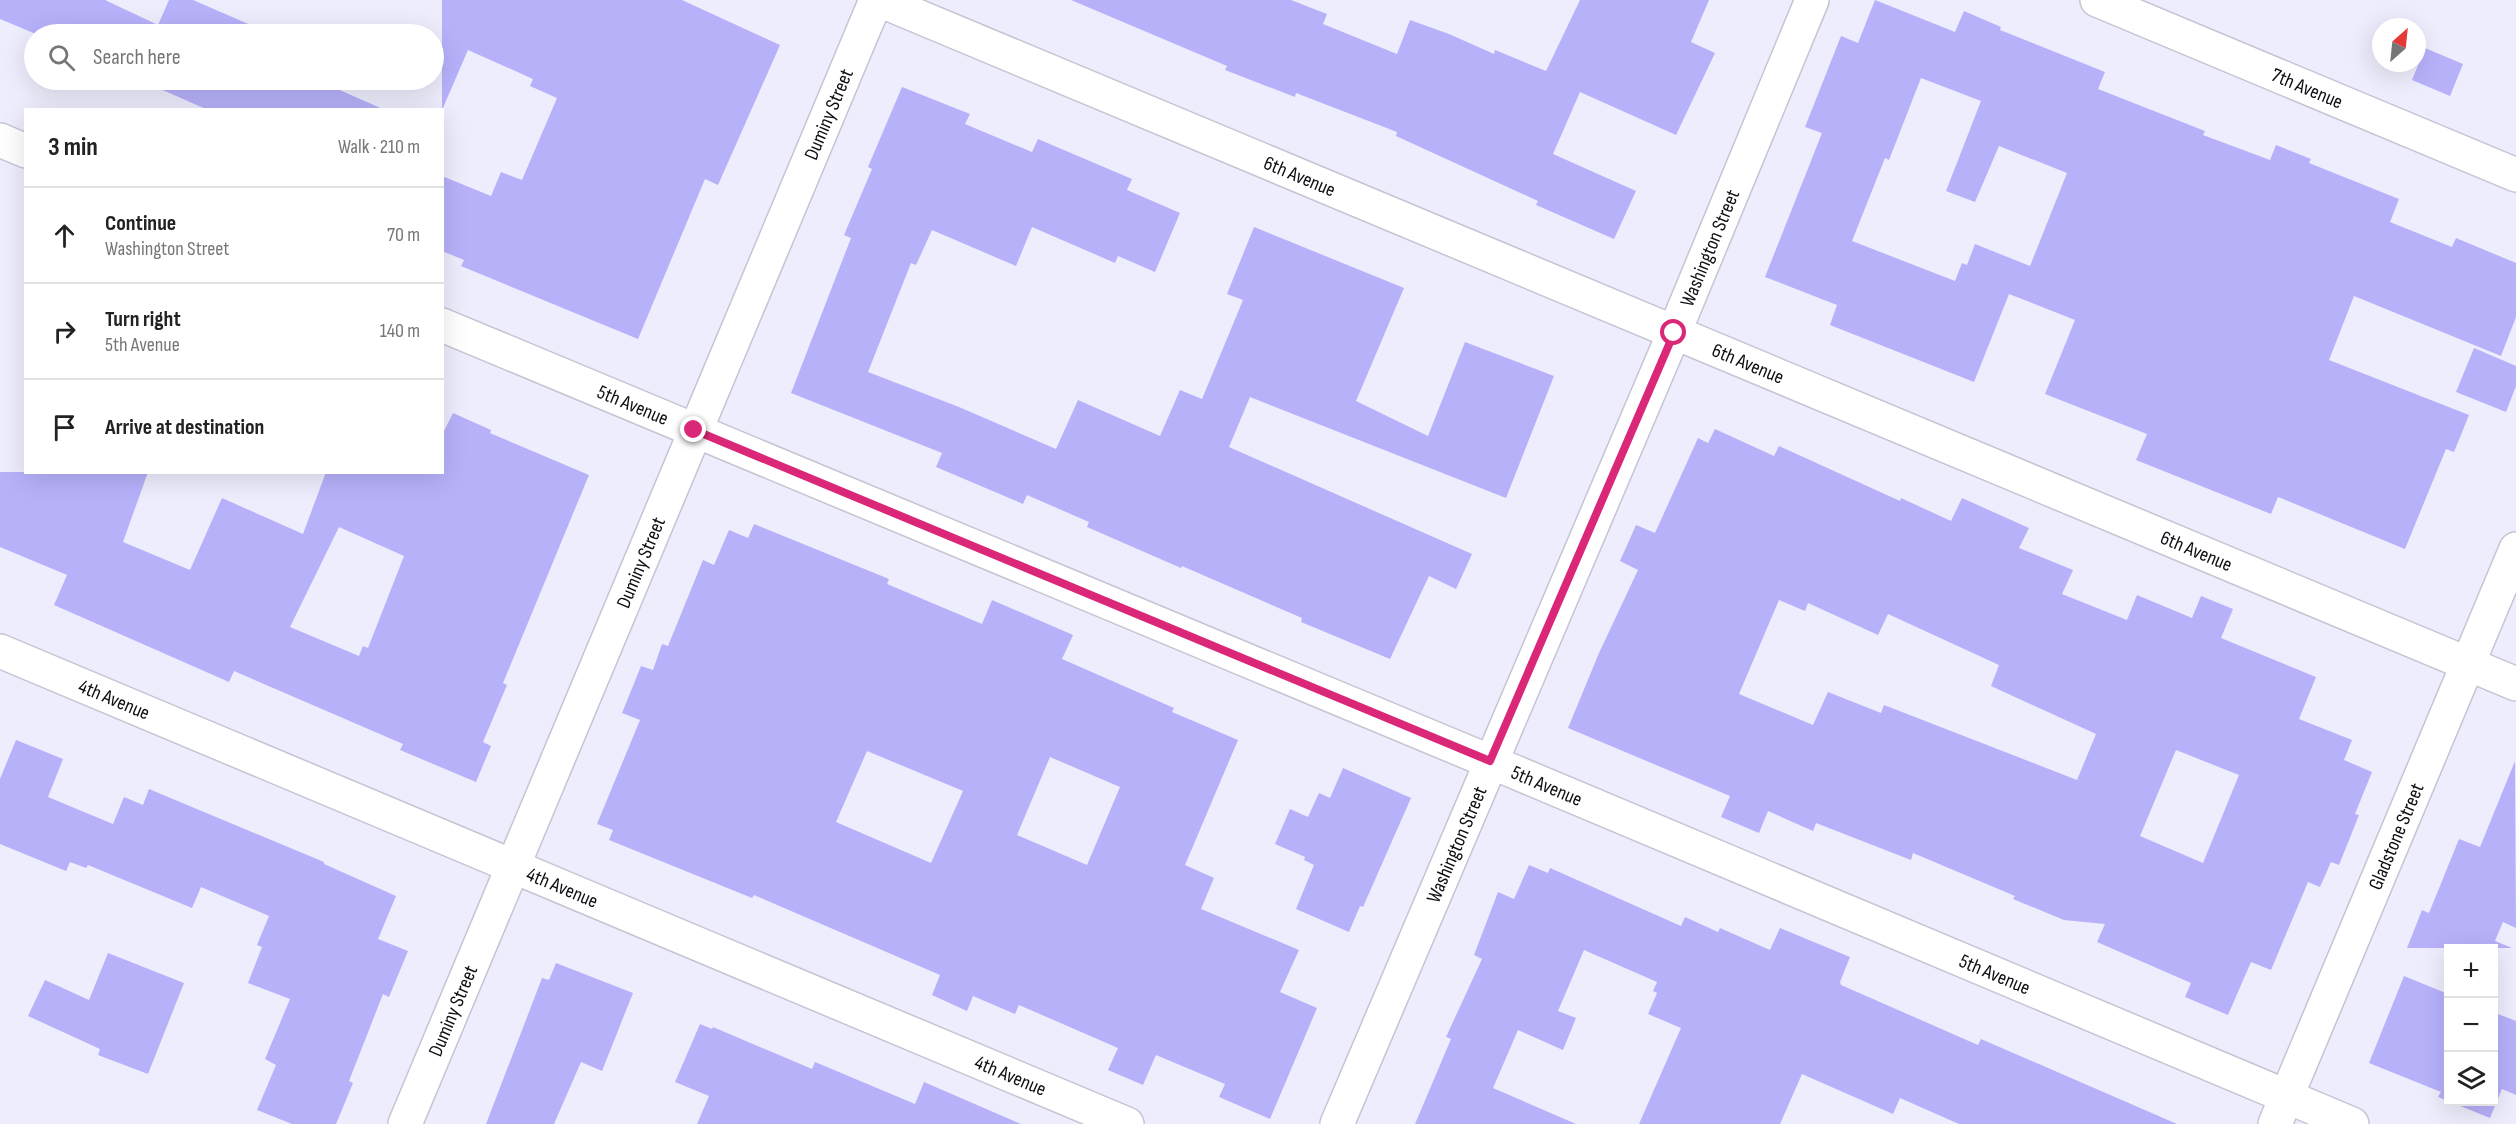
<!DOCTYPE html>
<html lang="en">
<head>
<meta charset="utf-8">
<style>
  :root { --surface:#fff; --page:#f6f6f6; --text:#222; --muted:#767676; --line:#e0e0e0 }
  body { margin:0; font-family:"Sofia Sans Condensed",sans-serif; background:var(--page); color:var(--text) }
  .controls { position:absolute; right:18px; bottom:18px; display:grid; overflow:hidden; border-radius:0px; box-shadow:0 6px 24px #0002 }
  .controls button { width:54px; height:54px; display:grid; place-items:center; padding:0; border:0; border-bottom:2px solid var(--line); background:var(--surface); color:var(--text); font:30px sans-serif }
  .compass { position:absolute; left:2372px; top:18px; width:54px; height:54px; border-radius:50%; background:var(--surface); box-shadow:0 6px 24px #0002; rotate:27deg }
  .stop { position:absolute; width:18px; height:18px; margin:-14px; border:4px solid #db2777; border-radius:50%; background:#fff }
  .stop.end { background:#db2777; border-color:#fff; box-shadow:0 2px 6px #0008 }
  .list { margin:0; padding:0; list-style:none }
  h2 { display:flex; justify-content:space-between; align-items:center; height:78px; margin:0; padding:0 24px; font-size:26px }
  h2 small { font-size:20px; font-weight:400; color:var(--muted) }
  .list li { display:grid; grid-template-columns:39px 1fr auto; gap:18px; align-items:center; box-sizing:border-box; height:96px; padding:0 24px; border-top:2px solid var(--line) }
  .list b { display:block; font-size:22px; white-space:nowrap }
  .list p { margin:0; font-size:20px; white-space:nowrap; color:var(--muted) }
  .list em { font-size:20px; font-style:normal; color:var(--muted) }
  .icon { flex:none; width:33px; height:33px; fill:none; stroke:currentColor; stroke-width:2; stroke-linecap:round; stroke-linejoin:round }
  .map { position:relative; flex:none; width:2516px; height:1124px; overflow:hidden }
  .search { position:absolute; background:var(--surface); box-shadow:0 6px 24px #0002; left:24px; top:24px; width:420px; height:66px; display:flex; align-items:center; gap:15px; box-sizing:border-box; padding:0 21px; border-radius:33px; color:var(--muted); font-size:22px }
  .panel { position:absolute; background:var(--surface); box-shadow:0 6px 24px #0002; left:24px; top:108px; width:420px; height:366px; border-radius:0px }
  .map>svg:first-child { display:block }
  .building { fill:#b7b1fa; fill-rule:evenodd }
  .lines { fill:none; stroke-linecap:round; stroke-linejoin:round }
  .street-casing { stroke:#c4c4d3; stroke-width:36 }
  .street { stroke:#fff; stroke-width:33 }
  .route { stroke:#db2777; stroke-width:8 }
  .labels { text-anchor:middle; stroke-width:4.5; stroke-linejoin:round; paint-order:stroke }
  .street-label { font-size:20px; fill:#0e0e13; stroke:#fff }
</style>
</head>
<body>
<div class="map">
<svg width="2516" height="1124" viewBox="0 0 2516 1124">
  <rect width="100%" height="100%" fill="#eeedfd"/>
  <path class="building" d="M0,0H105L158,25L169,0H193L253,26L249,34H36L0,19Z
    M442,0H682L780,45L718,185L705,179L638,339L461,266L464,260L442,251V176L491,196L501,172L522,180L557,98L530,86L533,79L468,50L442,110Z
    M1071,0H1291L1327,14L1323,24L1397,54L1410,20L1449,34L1494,54L1495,50L1546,71L1580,0H1709L1691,42L1715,53L1676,135L1580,92L1553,154L1636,191L1614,239L1536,205L1538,201L1396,136L1397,132L1296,93L1295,97L1225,70L1227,66Z
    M1875,0L1955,32L1964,11L2001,27L2000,30L2105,72L2098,89L2205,131L2203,135L2270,160L2276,145L2311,159L2309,163L2399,199L2390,222L2452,247L2456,238L2516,263V317L2501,356L2354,296L2329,360L2469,415L2454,452L2446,449L2405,549L2278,497L2271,514L2136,460L2147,434L2045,394L2075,320L2009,294L1974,382L1830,325L1837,305L1765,277L1822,133L1805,127L1841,36L1858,43ZM1921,78L1981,101L1946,191L1975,202L1999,146L2067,173L2030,266L1975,244L1967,265L1962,263L1955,281L1852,241L1885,158L1889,160Z
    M2425,48L2463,64L2450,96L2412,80Z
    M140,80H317L385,110H208Z
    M902,87L970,114L965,124L1032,152L1038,139L1132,179L1127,190L1180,213L1155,272L1118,256L1115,263L1032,227L1016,266L932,230L916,265L911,263L868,372L959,407L1056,449L1078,400L1160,436L1180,390L1202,399L1243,300L1227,294L1254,227L1404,288L1356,401L1428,436L1465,342L1554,376L1506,498L1250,397L1229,447L1472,554L1456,589L1429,576L1390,659L1301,622L1302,618L1182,566L1181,568L1087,527L1089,522L1027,495L1023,504L936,467L942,453L791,393L851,238L844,235L872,169L868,167Z
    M2474,348L2516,366V386L2506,412L2456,392Z
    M453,413L491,430L490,433L589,475L503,683L507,685L483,742L491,746L476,782L400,750L403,744L234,671L229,682L54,605L67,575L0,547V472H148L123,542L190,570L222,498L303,534L326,472H442V435ZM339,527L404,556L368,648L363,646L359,656L290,627Z
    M1715,429L1774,456L1779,446L1900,501L1901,498L1951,521L1962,498L2029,528L2019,548L2073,570L2062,594L2127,620L2137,595L2192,618L2201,596L2233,609L2221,638L2316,677L2299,719L2352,740L2344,760L2372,772L2355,814L2359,815L2339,865L2331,862L2320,887L2308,882L2271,970L2251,962L2228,1015L2185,997L2191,983L2097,942L2105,924L2064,920L2013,899L2015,896L1913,853L1911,860L1816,823L1813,831L1768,811L1759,833L1721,817L1730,796L1568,728L1599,653L1638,570L1620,561L1636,525L1655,533L1698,438L1708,443ZM1779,600L1805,611L1808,603L1878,635L1888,614L1999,665L1991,686L2096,734L2077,780L1884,705L1881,713L1828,692L1813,725L1739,694ZM2176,750L2239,775L2203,863L2140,836Z
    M754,524L889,579L887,584L982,624L992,600L1073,635L1062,659L1174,708L1172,712L1238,740L1185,865L1214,878L1201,909L1299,950L1280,992L1317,1008L1270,1119L1219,1097L1225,1084L1156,1055L1143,1085L1108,1070L1118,1048L1019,1005L1015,1014L973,996L967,1011L932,995L940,975L754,895L752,898L609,840L613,830L597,824L640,720L622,713L641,666L653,670L662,644L668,646L703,560L714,565L729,530L748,538ZM867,751L963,791L931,863L836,822ZM1050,757L1120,787L1087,865L1017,835Z
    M16,740L63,759L48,797L113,824L124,797L143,805L149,789L324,862V864L396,896L378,939L408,951L389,997L383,994L349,1081L353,1083L336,1124H292L257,1110L276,1065L265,1059L290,999L248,983L262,947L257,945L269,916L201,887L192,908L88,865L86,868L70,862L66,871L0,844V779Z
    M2515,761L2516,928L2503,922L2495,941L2512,948H2407L2422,910L2429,913L2459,839L2480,847Z
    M1343,768L1411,798L1363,907L1360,906L1349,932L1296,909L1314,865L1304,860L1305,857L1275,844L1290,809L1308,817L1319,793L1330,798Z
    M1529,865L1548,873L1550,868L1681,926L1685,917L1718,932L1720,928L1770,950L1780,928L1850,957L1840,982L1841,985L1978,1045L1981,1039L2177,1124H1959L1900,1098L1893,1114L1802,1074L1780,1124H1639L1681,1028L1648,1014L1657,993L1653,991L1657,982L1584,950L1558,1011L1576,1018L1563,1050L1518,1030L1493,1088L1576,1124H1415L1451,1039L1446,1037L1482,959L1474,955L1498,892L1514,899Z
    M108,953L184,983L148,1074L98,1055L100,1049L28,1016L45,980L89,1000Z
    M556,963L633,993L602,1071L581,1062L554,1124H486L542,978L549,980Z
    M2404,976L2448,994V1101H2493V1012L2516,1021V1095L2502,1089L2490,1118L2438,1097L2441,1092L2369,1063Z
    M700,1024L712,1029L713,1027L812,1069L815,1062L915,1104L924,1082L1021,1124H697L709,1096L675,1082Z"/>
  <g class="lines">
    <defs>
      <g id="street">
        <path id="s1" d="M879,0L2516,684"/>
        <path id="s2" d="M2097,0L2516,175"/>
        <path d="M0,140L26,151"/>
        <path id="s3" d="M442,325L1515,772L2352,1124"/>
        <path id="s4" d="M0,651L1127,1124"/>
        <path id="s5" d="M405,1124L876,0"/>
        <path id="s6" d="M1337,1124L1674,333L1812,0"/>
        <path id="s7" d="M2275,1124L2516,549"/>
      </g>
    </defs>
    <use href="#street" class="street-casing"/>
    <use href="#street" class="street"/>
  </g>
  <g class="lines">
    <path class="route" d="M694,430L1490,761L1674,333"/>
  </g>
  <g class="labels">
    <g class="street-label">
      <text dy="7" stroke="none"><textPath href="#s2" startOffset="228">7th Avenue</textPath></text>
      <text dy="7" stroke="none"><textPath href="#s5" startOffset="1095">Duminy Street</textPath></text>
      <text dy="7" stroke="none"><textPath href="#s1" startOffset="456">6th Avenue</textPath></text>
      <text dy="7" stroke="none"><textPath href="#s6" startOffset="952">Washington Street</textPath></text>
      <text dy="7" stroke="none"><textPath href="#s1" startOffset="942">6th Avenue</textPath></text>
      <text dy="7" stroke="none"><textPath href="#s3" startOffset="207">5th Avenue</textPath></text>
      <text dy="7" stroke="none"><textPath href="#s1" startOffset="1428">6th Avenue</textPath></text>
      <text dy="7" stroke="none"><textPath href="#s5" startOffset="609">Duminy Street</textPath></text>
      <text dy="7" stroke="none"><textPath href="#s4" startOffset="124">4th Avenue</textPath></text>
      <text dy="7" stroke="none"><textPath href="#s3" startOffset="1197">5th Avenue</textPath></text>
      <text dy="7" stroke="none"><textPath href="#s7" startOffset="312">Gladstone Street</textPath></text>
      <text dy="7" stroke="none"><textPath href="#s6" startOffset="304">Washington Street</textPath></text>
      <text dy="7" stroke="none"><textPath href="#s4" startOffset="610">4th Avenue</textPath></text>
      <text dy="7" stroke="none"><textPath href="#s3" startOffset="1683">5th Avenue</textPath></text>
      <text dy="7" stroke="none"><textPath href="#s5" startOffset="123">Duminy Street</textPath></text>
      <text dy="7" stroke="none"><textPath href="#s4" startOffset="1096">4th Avenue</textPath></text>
    </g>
  </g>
</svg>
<div class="controls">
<button>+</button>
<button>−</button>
<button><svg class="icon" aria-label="layers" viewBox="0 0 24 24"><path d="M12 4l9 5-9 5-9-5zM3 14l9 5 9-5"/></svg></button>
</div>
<svg class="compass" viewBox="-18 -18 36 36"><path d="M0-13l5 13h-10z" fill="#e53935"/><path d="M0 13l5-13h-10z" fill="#767676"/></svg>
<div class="stop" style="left:1674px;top:333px"></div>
<div class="stop end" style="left:694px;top:430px"></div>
<div class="search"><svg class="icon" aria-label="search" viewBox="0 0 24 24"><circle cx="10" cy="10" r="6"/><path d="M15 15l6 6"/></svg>Search here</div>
<section class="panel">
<h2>3 min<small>Walk · 210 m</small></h2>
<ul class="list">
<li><svg class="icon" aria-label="ahead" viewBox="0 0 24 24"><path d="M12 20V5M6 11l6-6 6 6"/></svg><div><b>Continue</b><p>Washington Street</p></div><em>70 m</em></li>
<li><svg class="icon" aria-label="right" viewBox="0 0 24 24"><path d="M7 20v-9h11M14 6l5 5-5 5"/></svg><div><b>Turn right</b><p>5th Avenue</p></div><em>140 m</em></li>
<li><svg class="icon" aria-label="arrive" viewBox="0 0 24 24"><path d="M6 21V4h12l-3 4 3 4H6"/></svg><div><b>Arrive at destination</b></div></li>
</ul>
</section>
</div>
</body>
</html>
